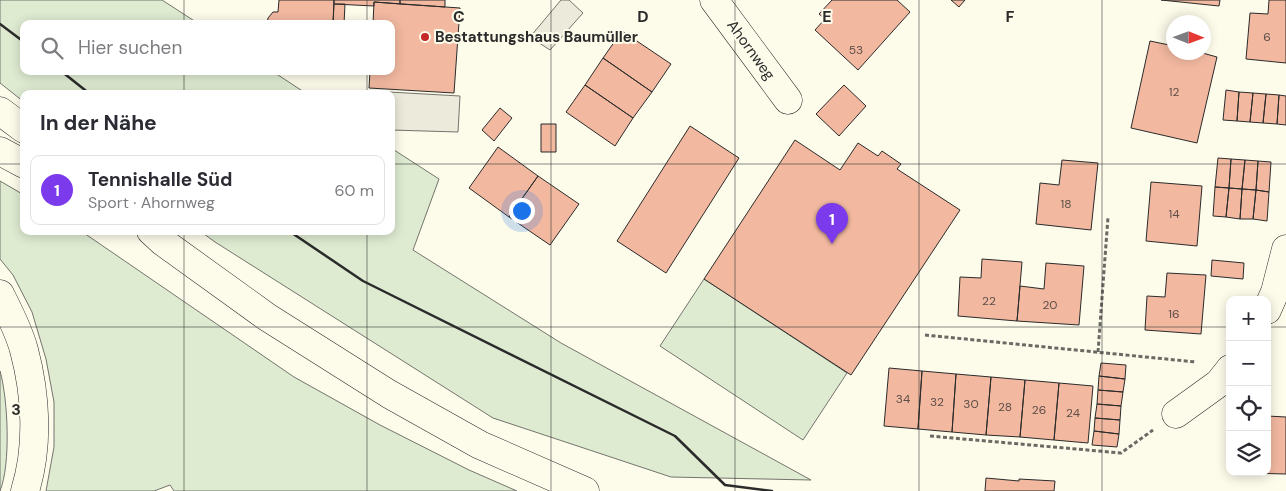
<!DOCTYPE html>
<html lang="de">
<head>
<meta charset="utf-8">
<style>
  :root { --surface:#fff; --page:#f7f7f7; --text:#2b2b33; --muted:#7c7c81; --line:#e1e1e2; --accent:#7c3aed }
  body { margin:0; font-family:"DM Sans",sans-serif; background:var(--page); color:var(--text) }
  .controls { position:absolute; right:15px; bottom:15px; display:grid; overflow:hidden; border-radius:10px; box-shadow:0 2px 12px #0003 }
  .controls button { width:45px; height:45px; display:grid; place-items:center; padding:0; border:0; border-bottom:1px solid var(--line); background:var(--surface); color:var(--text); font:25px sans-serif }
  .compass { position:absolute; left:1166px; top:15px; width:45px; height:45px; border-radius:50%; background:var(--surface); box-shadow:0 2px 12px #0003; rotate:91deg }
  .you { position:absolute; left:521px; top:210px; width:18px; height:18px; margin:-12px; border:4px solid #fff; border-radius:50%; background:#1a73e8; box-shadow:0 0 0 8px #1a73e833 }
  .badge { display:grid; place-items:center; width:32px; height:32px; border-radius:50%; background:var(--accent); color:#fff; font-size:16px; font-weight:700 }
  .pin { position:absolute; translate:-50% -41px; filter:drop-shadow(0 1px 2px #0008) }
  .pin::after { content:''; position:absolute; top:26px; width:18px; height:15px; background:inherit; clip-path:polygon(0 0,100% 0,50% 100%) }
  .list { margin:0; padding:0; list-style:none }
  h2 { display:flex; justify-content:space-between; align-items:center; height:65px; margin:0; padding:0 20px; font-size:21px }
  h2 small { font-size:16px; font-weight:400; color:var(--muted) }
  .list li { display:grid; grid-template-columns:32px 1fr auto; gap:15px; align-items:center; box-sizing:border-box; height:70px; margin:0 10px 10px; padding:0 10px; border:1px solid var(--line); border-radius:10px }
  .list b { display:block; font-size:19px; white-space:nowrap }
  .list p { margin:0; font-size:16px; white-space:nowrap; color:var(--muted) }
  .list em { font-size:16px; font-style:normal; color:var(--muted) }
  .icon { flex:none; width:28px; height:28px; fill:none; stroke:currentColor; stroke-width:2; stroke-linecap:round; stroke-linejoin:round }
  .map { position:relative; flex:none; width:1286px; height:491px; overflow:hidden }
  .search { position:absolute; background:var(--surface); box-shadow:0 2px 12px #0003; left:20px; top:20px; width:375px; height:55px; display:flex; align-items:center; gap:12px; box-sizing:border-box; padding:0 18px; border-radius:10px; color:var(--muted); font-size:19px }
  .panel { position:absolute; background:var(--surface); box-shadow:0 2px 12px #0003; left:20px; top:90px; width:375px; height:145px; border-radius:10px }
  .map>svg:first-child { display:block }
  .green { fill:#deebd1; stroke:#74746e }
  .parking { fill:#eceadb; stroke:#74746e }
  .building { fill:#f2b8a0; stroke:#2b2b2b }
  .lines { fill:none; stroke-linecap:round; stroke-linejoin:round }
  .minor-casing { stroke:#2b2b2b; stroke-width:29 }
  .highway-casing { stroke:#2b2b2b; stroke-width:29 }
  .path { stroke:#6a6964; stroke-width:3; stroke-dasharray:4 2.5; stroke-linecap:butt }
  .minor { stroke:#fdfbea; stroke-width:28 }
  .highway { stroke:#fdfbea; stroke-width:28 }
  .wall { stroke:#2b2b2b; stroke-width:2.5 }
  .grid { fill:none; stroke:#2b2b2b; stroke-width:1; stroke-opacity:0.55 }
  .poi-dot { fill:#c62828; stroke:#fdfbea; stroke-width:2 }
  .labels { text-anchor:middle; stroke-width:4; stroke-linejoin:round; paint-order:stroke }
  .number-label { font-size:12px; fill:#5d4e48 }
  .poi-label { font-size:15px; font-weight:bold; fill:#2b2b2b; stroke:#fdfbea; text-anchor:start }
  .street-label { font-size:15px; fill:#2b2b2b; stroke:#fdfbea }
  .grid-label { font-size:16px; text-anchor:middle; font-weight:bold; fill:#2b2b2b; stroke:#fdfbea; stroke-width:4; stroke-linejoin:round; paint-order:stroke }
</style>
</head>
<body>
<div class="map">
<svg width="1286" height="491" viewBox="0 0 1286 491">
  <rect width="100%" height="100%" fill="#fdfbea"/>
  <path class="green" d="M0,0H162L199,24H24V71H272L307,94H24V102L0,83Z
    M391,148L439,179L413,250L561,343L811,480L671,477L493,418L215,242L200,231H391Z
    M0,181L24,195V231H81L294,377L380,425L469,470L517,491H174L170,485L154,491H46L54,447V402L46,359L32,312L13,275L0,259Z
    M704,279L847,373L803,440L660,346Z
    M0,371C8,399 11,464 0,491Z"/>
  <path class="parking" d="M561,0H569L583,13L550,50L530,37Z
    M389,92L460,96L458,132L391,130V94H389Z"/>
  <path class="building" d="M279,0H334L333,24H267L268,18L273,12H278Z
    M334,0H400V4L374,2V6L334,4Z
    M400,0H445V7L400,4Z
    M832,0H897L910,12L858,70L815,30L825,19L819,14Z
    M951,0H965L959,7Z
    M1161,0H1220L1219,6Z
    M1269,0H1286V63L1246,59L1250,13L1268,14Z
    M374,2L460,8L454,93L369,88L370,71H391V24H373Z
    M334,4H345L344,24H333Z
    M622,31L671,64L652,92L603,58Z
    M1150,41L1174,46V52H1199L1217,57L1197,143L1131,128Z
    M603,58L652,92L633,118L585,85Z
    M585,85L633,118L615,146L566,112Z
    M844,85L866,106L839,136L816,114Z
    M1226,90L1239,92L1237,121L1223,120Z
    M1239,92L1253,93L1250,122L1237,121Z
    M1253,93L1266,94L1263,123L1250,122Z
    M1266,94L1279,95L1277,124L1263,123Z
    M1279,95L1286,96V125L1277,124Z
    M500,108L512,118L494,141L482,130Z
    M541,124H556V152H541Z
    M690,126L739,158L666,273L617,241Z
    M795,140L840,170L858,143L878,156L882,151L901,164L897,169L960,210L851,375L704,279Z
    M498,147L538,176L509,217L469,188Z
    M1218,158L1231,159L1229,188L1215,187Z
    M1231,159L1245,160L1242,189L1229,188Z
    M1062,160L1098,163L1091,230L1036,224L1040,183L1059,185Z
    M1245,160L1258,161L1256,190L1242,189Z
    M1258,161L1271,162L1269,192L1256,190Z
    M538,176L579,204L550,245L509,217Z
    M1151,182L1202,186L1197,246L1146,241Z
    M1215,187L1229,188L1226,217L1213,216Z
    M1229,188L1242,189L1240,219L1226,217Z
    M1242,189L1256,190L1253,219H1240Z
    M1256,190L1269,192L1267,221L1253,219Z
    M982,259L1022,262L1017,321L958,316L960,277L981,278Z
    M1212,260L1244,263L1243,279L1211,276Z
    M1046,263L1084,266L1079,325L1017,321L1020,286L1044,289Z
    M1167,273L1206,275L1201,334L1145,330L1147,296L1165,297Z
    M1101,363L1126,365L1125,379L1099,376Z
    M889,368L922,371L918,429L884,426Z
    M922,371L956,374L952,432L918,429Z
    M956,374L991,377L986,435L952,432Z
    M1099,376L1125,379L1123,392L1098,390Z
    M991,377L1025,380L1020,437L986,435Z
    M1025,380L1059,383L1054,440L1020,437Z
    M1059,383L1093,386L1088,443L1054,440Z
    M1098,390L1123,392L1121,406L1097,404Z
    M1097,404L1121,406L1120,420L1095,418Z
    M1267,416L1286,417V474L1245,473L1267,472Z
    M1095,418L1120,420L1119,434L1094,431Z
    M1094,431L1119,434L1117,447L1092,445Z
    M986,478L1019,481V479L1055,481L1054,491H985Z"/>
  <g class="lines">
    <defs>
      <path id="minor" d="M714,0L788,100
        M1267,310L1275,292L1286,249
        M1176,414L1219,383L1230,369"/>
      <path id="highway" d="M0,111L24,129
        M0,151L24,164
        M151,231L163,242L267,317L389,394L480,445L585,491
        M0,294C9,312 19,331 24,350C36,395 39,446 25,491"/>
    </defs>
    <use href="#minor" class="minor-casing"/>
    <use href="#highway" class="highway-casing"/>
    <path class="path" d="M925,335L1196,362
      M1098,352L1108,217
      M930,436L1121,453L1153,430"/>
    <use href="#minor" class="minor"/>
    <use href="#highway" class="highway"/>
    <path class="wall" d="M0,24L24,42
      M61,71L90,94
      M289,231L363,281L675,436L725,485L772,491"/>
  </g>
  <path class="grid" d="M184,0V24M367,0V24M551,0V491M735,0V491M919,0V491M1102,0V491M184,71V94M367,71V94M0,164H24M391,164H1286M184,231V491M367,231V491M0,327H1230M1267,327H1286"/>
  <circle class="poi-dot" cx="425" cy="37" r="5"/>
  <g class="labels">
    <g class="number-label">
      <text x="1267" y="41">6</text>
      <text x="856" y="54">53</text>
      <text x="1174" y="96">12</text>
      <text x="1066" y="208">18</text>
      <text x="1174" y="218">14</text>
      <text x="989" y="305">22</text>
      <text x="1050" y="309">20</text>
      <text x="1174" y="318">16</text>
      <text x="903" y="403">34</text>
      <text x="937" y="406">32</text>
      <text x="971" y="408">30</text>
      <text x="1005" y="411">28</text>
      <text x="1039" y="414">26</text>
      <text x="1073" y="417">24</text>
    </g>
    <g class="poi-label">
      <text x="435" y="42">Bestattungshaus Baumüller</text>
    </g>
    <g class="street-label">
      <text transform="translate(751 50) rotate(54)" y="5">Ahornweg</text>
    </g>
  </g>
  <g class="grid-label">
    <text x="459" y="22">C</text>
    <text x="643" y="22">D</text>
    <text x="827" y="22">E</text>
    <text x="1010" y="22">F</text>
    <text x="16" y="415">3</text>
  </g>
</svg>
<div class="controls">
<button>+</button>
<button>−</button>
<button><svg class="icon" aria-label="locate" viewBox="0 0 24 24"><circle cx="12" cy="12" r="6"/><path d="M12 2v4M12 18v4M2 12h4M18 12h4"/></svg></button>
<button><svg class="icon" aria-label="layers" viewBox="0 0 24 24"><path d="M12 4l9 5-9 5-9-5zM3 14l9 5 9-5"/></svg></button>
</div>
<svg class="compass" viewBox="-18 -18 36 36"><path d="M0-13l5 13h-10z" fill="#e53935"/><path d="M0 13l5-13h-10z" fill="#7c7c81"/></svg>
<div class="you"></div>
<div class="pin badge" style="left:832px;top:244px">1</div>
<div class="search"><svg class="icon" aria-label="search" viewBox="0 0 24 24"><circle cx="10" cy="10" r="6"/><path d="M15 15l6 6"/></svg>Hier suchen</div>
<section class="panel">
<h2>In der Nähe<small></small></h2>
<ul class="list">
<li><span class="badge">1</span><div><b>Tennishalle Süd</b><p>Sport · Ahornweg</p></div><em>60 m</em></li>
</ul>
</section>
</div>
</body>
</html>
